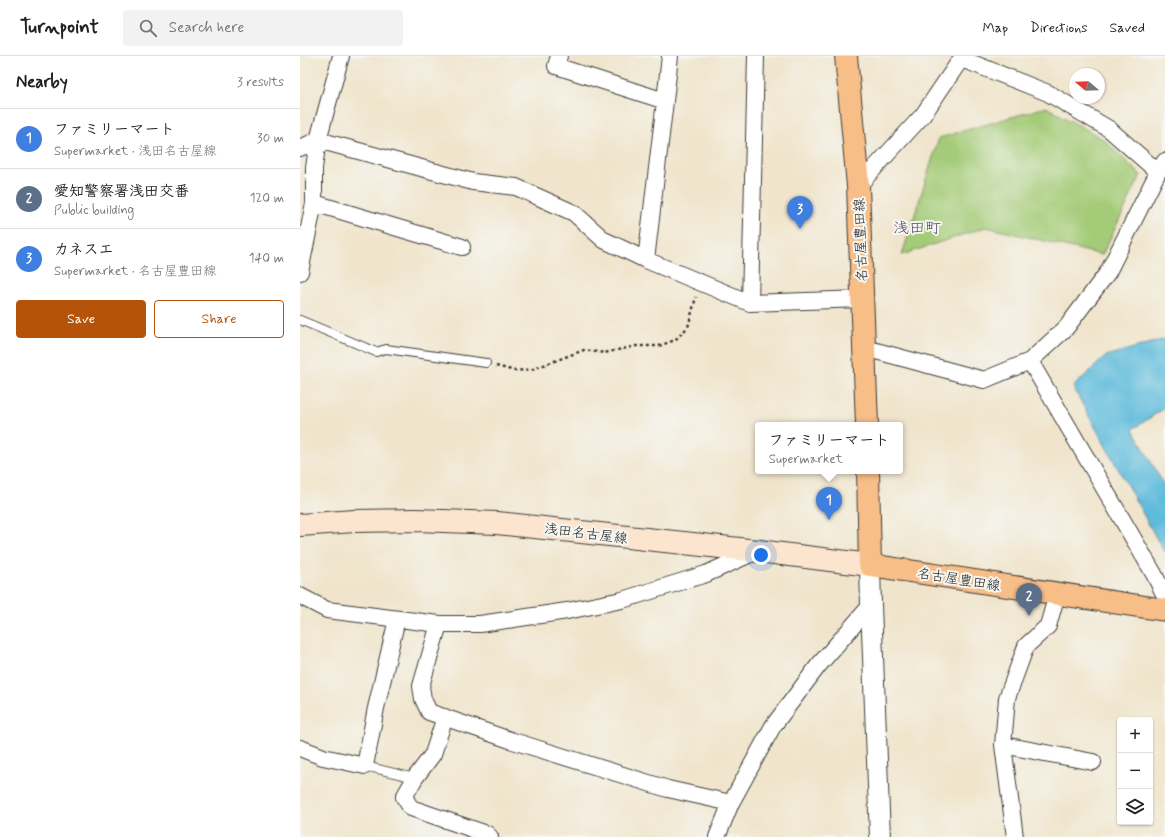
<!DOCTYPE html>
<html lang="en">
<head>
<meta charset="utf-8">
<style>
  :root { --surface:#fff; --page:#f2f2f2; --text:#222; --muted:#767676; --line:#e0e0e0; --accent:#b45309 }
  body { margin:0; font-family:Mynerve,"Klee One",sans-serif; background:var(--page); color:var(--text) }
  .controls { position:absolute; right:12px; bottom:12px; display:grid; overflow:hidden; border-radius:4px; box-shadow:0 1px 3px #0004 }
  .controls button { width:36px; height:36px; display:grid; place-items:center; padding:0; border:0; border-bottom:1px solid var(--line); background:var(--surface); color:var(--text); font:20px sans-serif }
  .compass { position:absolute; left:769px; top:12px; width:36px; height:36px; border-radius:50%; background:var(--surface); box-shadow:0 1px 3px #0004; rotate:289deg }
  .you { position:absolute; left:461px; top:499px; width:14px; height:14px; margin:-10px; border:3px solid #fff; border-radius:50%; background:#1a73e8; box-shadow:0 0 0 6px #1a73e833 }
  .badge { display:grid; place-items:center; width:26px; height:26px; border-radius:50%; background:var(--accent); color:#fff; font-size:13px; font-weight:700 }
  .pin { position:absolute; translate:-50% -33px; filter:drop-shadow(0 1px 2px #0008) }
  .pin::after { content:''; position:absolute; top:21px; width:14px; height:12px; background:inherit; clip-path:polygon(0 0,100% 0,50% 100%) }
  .popup { position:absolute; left:455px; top:366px; width:148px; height:52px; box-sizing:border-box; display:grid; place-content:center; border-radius:4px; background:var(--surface); filter:drop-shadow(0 1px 3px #0005); font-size:13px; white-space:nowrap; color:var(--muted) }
  .popup b { font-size:15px; color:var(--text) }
  .popup::after { content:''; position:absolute; left:50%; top:100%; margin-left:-8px; border:8px solid transparent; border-top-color:var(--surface) }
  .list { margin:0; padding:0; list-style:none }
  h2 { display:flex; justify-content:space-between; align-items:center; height:52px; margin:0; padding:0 16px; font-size:17px }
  h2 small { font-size:13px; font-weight:400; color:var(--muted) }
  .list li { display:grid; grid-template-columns:26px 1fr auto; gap:12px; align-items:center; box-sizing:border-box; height:60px; padding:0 16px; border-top:1px solid var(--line) }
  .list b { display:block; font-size:15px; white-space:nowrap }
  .list p { margin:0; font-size:13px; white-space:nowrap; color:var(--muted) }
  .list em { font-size:13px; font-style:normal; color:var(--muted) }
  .actions { display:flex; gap:8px; padding:12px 16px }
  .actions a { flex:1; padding:9px 0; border:1px solid var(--accent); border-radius:4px; text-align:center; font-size:14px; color:var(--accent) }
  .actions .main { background:var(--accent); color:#fff }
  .icon { flex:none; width:22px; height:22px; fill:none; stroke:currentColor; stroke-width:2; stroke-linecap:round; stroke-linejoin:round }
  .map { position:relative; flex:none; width:865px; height:781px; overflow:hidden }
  header { display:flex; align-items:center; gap:24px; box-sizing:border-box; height:56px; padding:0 20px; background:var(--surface); border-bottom:1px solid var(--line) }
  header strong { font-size:19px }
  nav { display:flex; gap:22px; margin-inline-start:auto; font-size:14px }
  .search { width:280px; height:36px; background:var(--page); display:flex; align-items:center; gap:10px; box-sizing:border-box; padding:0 14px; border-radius:4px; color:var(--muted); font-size:15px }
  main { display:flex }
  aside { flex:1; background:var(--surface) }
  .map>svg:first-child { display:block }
  .green { fill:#a4cb77; stroke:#60744a }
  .water { fill:#5ebbdc; stroke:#3d6c7c }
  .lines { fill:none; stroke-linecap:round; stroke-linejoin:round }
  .service-casing { stroke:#3c3a36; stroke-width:10 }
  .minor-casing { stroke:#3c3a36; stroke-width:18 }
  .tertiary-casing { stroke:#3c3a36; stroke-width:22 }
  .secondary-casing { stroke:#3c3a36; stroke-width:24 }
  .primary-casing { stroke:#3c3a36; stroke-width:24 }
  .path { stroke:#3c3a36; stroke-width:2.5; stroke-dasharray:3 3; stroke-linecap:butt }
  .service { stroke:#fff; stroke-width:8 }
  .minor { stroke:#fff; stroke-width:16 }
  .tertiary { stroke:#fff; stroke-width:20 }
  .secondary { stroke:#fce5cf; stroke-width:22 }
  .primary { stroke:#f7be88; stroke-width:22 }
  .labels { text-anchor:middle; stroke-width:4; stroke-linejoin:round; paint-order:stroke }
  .street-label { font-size:14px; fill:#1c1c1c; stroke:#f6f6f2 }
  .quarter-label { font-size:16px; fill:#584e68; stroke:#f6f6f2 }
</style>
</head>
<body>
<header>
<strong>Turnpoint</strong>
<div class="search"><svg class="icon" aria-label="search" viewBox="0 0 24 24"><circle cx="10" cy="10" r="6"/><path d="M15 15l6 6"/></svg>Search here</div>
<nav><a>Map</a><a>Directions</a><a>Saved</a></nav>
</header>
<main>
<aside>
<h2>Nearby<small>3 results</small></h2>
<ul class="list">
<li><span class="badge" style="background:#3f7fe0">1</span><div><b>ファミリーマート</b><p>Supermarket · 浅田名古屋線</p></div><em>30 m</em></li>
<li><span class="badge" style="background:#5c6f8a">2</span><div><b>愛知警察署浅田交番</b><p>Public building</p></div><em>120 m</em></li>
<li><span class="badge" style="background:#3f7fe0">3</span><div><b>カネスエ</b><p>Supermarket · 名古屋豊田線</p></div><em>140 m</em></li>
</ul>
<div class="actions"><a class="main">Save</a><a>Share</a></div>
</aside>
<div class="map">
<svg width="865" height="781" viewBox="0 0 865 781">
  <rect width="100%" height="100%" fill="#f6f6f2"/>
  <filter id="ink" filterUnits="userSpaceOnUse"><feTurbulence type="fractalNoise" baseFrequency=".025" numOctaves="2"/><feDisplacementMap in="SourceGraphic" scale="8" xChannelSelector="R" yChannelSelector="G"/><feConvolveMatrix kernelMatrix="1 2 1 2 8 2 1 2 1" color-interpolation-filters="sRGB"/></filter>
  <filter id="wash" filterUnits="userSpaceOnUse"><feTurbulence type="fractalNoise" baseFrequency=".012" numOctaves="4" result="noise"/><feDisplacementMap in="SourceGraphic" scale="16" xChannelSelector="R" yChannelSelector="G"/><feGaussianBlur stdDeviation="0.9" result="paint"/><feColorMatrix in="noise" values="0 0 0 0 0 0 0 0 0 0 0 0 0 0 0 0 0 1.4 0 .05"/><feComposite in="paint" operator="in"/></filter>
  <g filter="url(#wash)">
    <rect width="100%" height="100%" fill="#f0e5cc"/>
    <path class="green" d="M746,51L803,83L841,119L802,199L686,171L602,199L639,82Z"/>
    <path class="water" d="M865,283V352L833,373L865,431V495L864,496L773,331L806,300Z"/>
  </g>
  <g filter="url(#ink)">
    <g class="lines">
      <defs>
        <path id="service" d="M0,264L76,296L86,293L186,307
          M65,710L115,722"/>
        <path id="minor" d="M259,0L256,10L365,45L346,204
          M662,3L748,37L809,73L858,116
          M365,45L370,0
          M0,92L18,84L173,126L216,131L274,157L304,184L346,204L450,247L562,243
          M558,130L623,59L663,0
          M14,147L162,191
          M0,216L14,147V112L18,84L41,0
          M450,247L456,0
          M565,292L684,324L730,305L766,272L808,216L858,116L865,105
          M730,305L854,518L865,540
          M0,540L27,554L139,568H180L267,555L322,544L406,518L457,495
          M139,568L121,630L123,643L129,656L210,684L368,733L431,747
          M145,661L133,698L115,722L104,741L111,752L187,778L190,781
          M703,689L793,706
          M0,692L23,701L65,710L76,652L97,563
          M417,781L431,747L473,670L518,610L571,549
          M715,781L703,689L707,642L726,590L748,570L757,538"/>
        <path id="tertiary" d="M570,509L571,549L580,781"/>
        <path id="secondary" d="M0,469L54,465L116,464L197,467L458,495L570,509"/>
        <path id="primary" d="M546,0L558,130L567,369
          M568,415L570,509L865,554"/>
      </defs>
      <use href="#service" class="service-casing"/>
      <use href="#minor" class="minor-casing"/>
      <use href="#tertiary" class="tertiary-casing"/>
      <use href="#secondary" class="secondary-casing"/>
      <use href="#primary" class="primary-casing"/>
      <path class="path" d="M196,310L215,315L233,313L284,294L304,297L336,290H359L375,284L388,271L396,241"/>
      <use href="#service" class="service"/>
      <use href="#minor" class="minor"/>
      <use href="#tertiary" class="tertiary"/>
      <use href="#secondary" class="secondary"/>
      <use href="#primary" class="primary"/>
    </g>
  </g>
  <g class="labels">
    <g class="street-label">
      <text transform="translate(560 184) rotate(-92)" y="5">名古屋豊田線</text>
      <text transform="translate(286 477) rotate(7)" y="5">浅田名古屋線</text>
      <text transform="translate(659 523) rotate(9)" y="5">名古屋豊田線</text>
    </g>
    <g class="quarter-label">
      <text x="617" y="177">浅田町</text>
    </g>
  </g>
</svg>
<div class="controls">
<button>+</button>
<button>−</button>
<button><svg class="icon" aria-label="layers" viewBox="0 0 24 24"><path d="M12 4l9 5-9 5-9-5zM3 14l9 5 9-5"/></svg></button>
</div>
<svg class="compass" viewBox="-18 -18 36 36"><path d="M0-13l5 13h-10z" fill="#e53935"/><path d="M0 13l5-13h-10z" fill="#767676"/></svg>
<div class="you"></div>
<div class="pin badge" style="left:529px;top:464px;background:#3f7fe0">1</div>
<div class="popup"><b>ファミリーマート</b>Supermarket</div>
<div class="pin badge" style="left:729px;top:560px;background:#5c6f8a">2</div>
<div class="pin badge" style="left:500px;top:173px;background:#3f7fe0">3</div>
</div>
</main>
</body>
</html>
